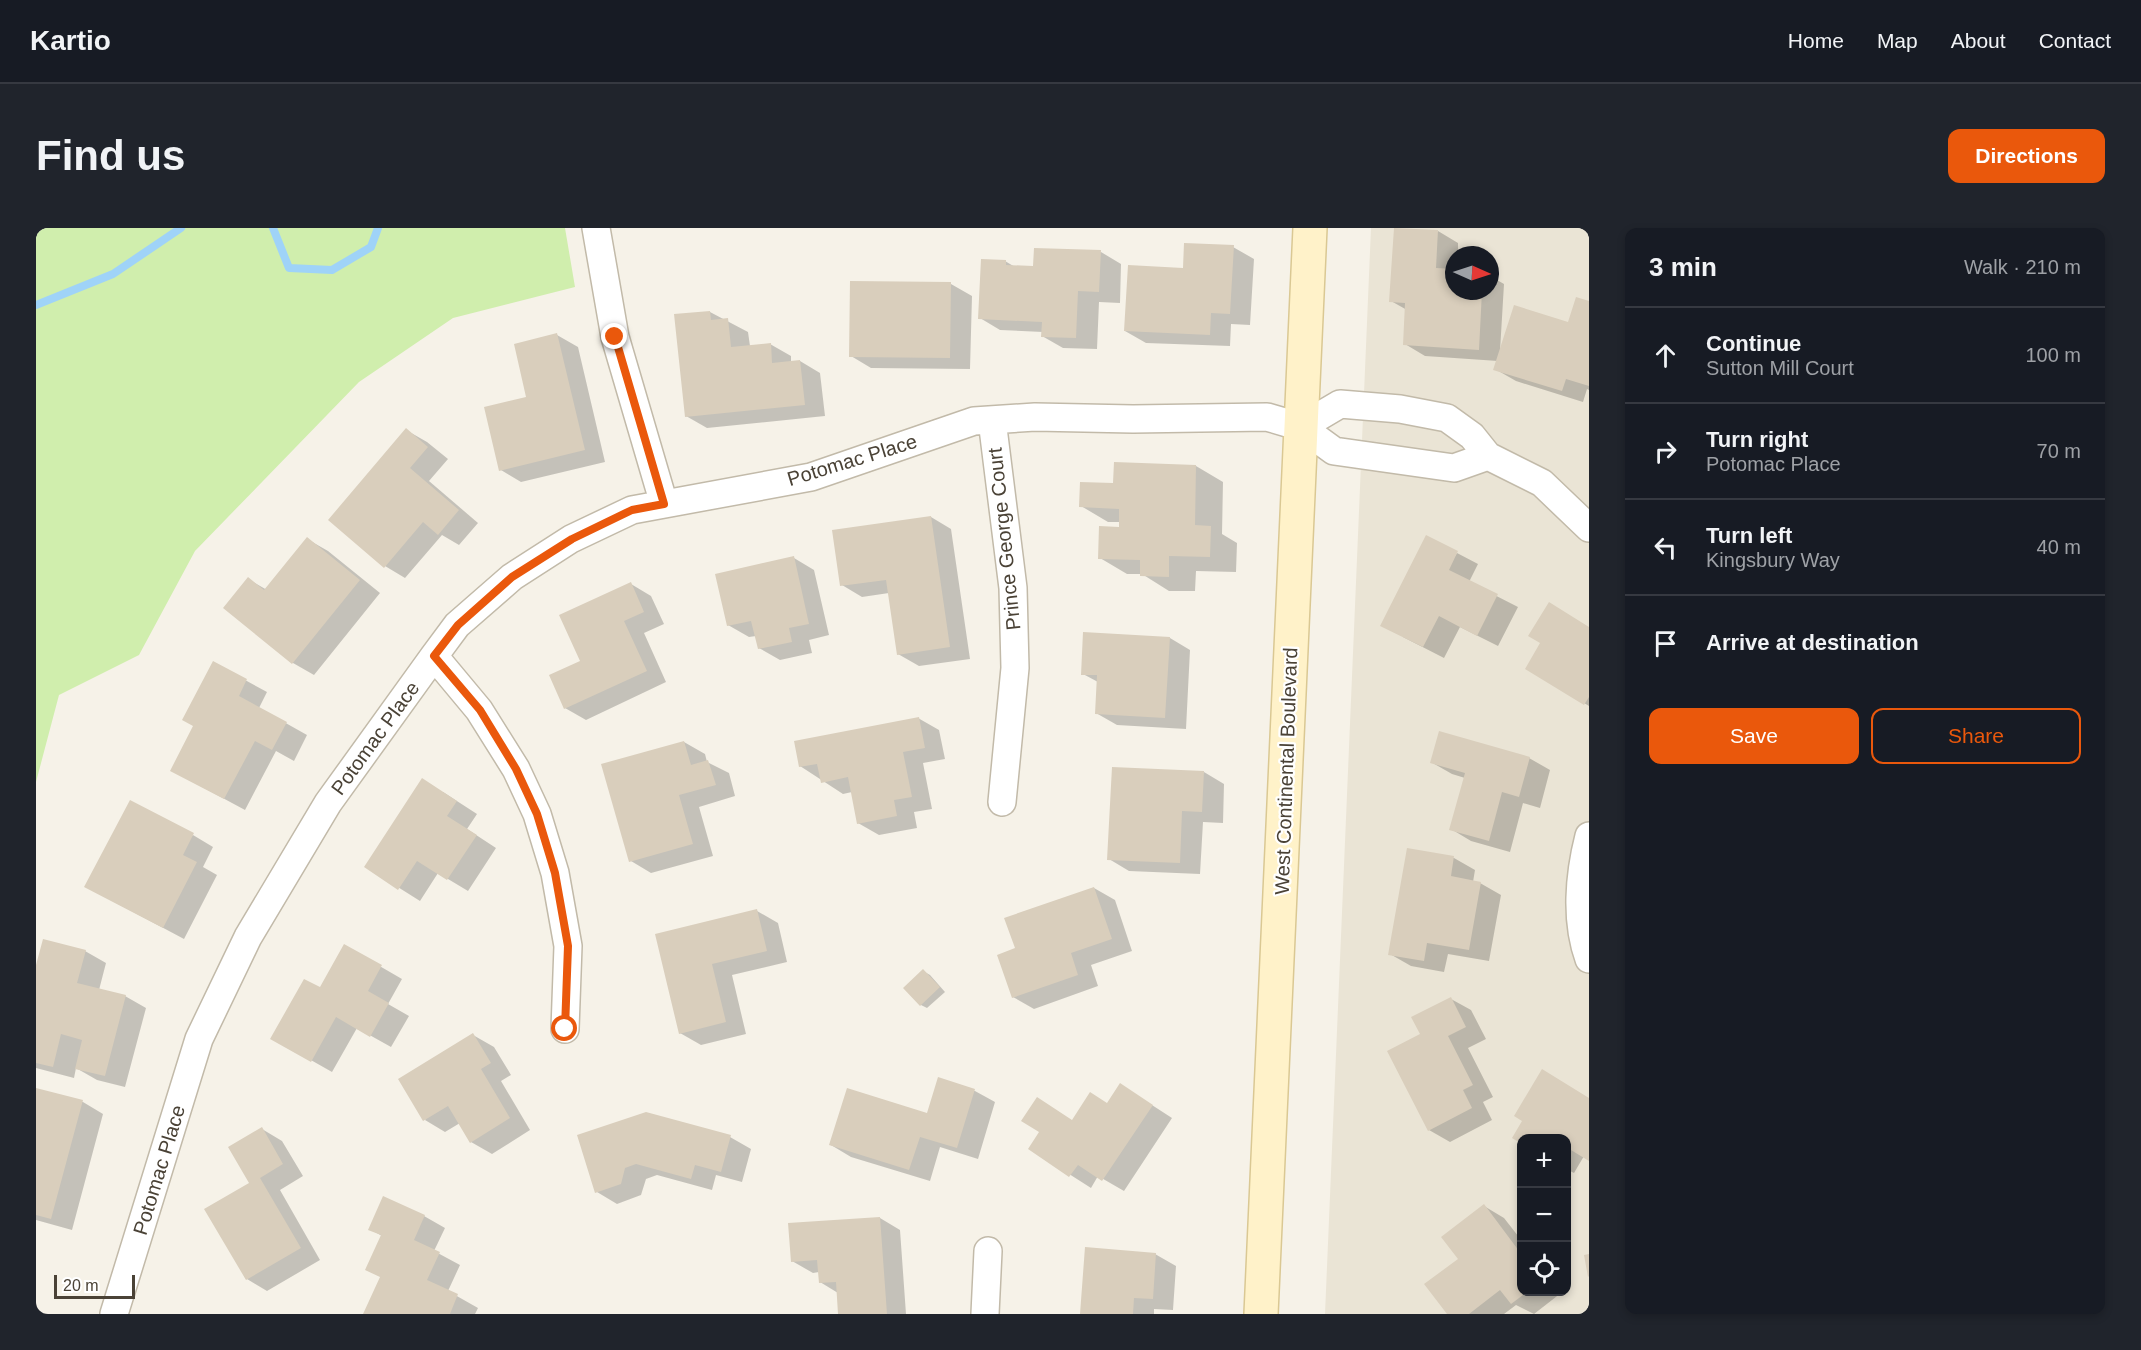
<!DOCTYPE html>
<html lang="en">
<head>
<meta charset="utf-8">
<style>
  :root { --surface:#171b24; --page:#20242c; --text:#f1f3f6; --muted:#9ea1a6; --line:#363941; --accent:#ea580c }
  body { margin:0; font-family:Arial,sans-serif; background:var(--page); color:var(--text) }
  .controls { position:absolute; right:18px; bottom:18px; display:grid; overflow:hidden; border-radius:12px; box-shadow:0 3px 9px #0003 }
  .controls button { width:54px; height:54px; display:grid; place-items:center; padding:0; border:0; border-bottom:2px solid var(--line); background:var(--surface); color:var(--text); font:30px sans-serif }
  .compass { position:absolute; left:1409px; top:18px; width:54px; height:54px; border-radius:50%; background:var(--surface); box-shadow:0 3px 9px #0003; rotate:93deg }
  .scale { position:absolute; left:18px; bottom:15px; width:81px; box-sizing:border-box; padding-left:6px; border:3px solid #4a4236; border-top:0; font-size:16px; line-height:21px; white-space:nowrap; color:#4a4236; -webkit-text-stroke:4px #fff; paint-order:stroke }
  .stop { position:absolute; width:18px; height:18px; margin:-14px; border:4px solid #ea580c; border-radius:50%; background:#fff }
  .stop.end { background:#ea580c; border-color:#fff; box-shadow:0 2px 6px #0008 }
  .list { margin:0; padding:0; list-style:none }
  h2 { display:flex; justify-content:space-between; align-items:center; height:78px; margin:0; padding:0 24px; font-size:26px }
  h2 small { font-size:20px; font-weight:400; color:var(--muted) }
  .list li { display:grid; grid-template-columns:39px 1fr auto; gap:18px; align-items:center; box-sizing:border-box; height:96px; padding:0 24px; border-top:2px solid var(--line) }
  .list b { display:block; font-size:22px; white-space:nowrap }
  .list p { margin:0; font-size:20px; white-space:nowrap; color:var(--muted) }
  .list em { font-size:20px; font-style:normal; color:var(--muted) }
  .actions { display:flex; gap:12px; padding:18px 24px }
  .actions a { flex:1; padding:14px 0; border:2px solid var(--accent); border-radius:12px; text-align:center; font-size:21px; color:var(--accent) }
  .actions .main { background:var(--accent); color:#fff }
  .icon { flex:none; width:33px; height:33px; fill:none; stroke:currentColor; stroke-width:2; stroke-linecap:round; stroke-linejoin:round }
  .map { position:relative; flex:none; width:1553px; height:1086px; overflow:hidden; border-radius:12px }
  header { display:flex; align-items:center; gap:36px; box-sizing:border-box; height:84px; padding:0 30px; background:var(--surface); border-bottom:2px solid var(--line) }
  header strong { font-size:28px }
  nav { display:flex; gap:33px; margin-inline-start:auto; font-size:21px }
  .intro { display:flex; align-items:center; justify-content:space-between; box-sizing:border-box; height:144px; padding:0 36px }
  h1 { margin:0; font-size:42px }
  .button { padding:15px 27px; border-radius:12px; background:var(--accent); color:#fff; font-size:21px; font-weight:700 }
  main { display:flex; gap:36px; padding:0 36px }
  aside { flex:1; background:var(--surface); border-radius:12px; box-shadow:0 3px 9px #0003 }
  .map>svg:first-child { display:block }
  .residential { fill:#eae4d5; fill-rule:evenodd }
  .green { fill:#d0eead }
  .shadow { fill:#0003 }
  .lines { fill:none; stroke-linecap:round; stroke-linejoin:round }
  .stream { stroke:#9fd3f8; stroke-width:8 }
  .building { fill:#d9cebc }
  .street-casing { stroke:#c2baa9; stroke-width:30 }
  .secondary-casing { stroke:#dac893; stroke-width:36 }
  .street { stroke:#fff; stroke-width:27 }
  .secondary { stroke:#fff2c9; stroke-width:33 }
  .route { stroke:#ea580c; stroke-width:8 }
  .labels { text-anchor:middle; stroke-width:4.5; stroke-linejoin:round; paint-order:stroke }
  .street-label { font-size:20px; fill:#4a4236; stroke:#fff }
</style>
</head>
<body>
<header>
<strong>Kartio</strong>
<nav><a>Home</a><a>Map</a><a>About</a><a>Contact</a></nav>
</header>
<div class="intro"><h1>Find us</h1><a class="button">Directions</a></div>
<main>
<div class="map">
<svg width="1553" height="1086" viewBox="0 0 1553 1086">
  <rect width="100%" height="100%" fill="#f6f2e8"/>
  <path class="residential" d="M1335,0H1553V1086H1289ZM1418,27H1454V63H1418ZM1486,910H1530V1064H1486Z"/>
  <path class="green" d="M0,0H529L539,59L417,90L323,154L159,323L103,427L23,467L0,554Z"/>
  <path class="shadow" d="M1402,3L1422,15V27H1418V63H1454V48L1468,56L1464,123L1533,96L1553,75V162L1551,161L1547,174L1480,153L1459,141L1462,133L1389,128L1369,116L1371,82L1355,73Z
    M1197,19L1218,31L1214,97L1195,96L1194,118L1110,115L1089,103L1148,42Z
    M1065,24L1085,36L1084,75L1063,74L1061,121L1027,120L1006,108L1007,104L964,102L944,90L969,33L979,39H999Z
    M915,56L936,68L934,141L835,140L815,128Z
    M674,84L712,104L714,118L734,116L755,128V134L764,133L784,145L789,188L671,200L650,188Z
    M521,107L542,119L569,234L485,254L465,242Z
    M370,202L391,214L412,231L393,253L442,295L423,317L406,307L369,350L349,338Z
    M1080,236L1160,238L1187,254L1186,306L1201,315L1200,344L1160,343L1159,363H1133L1106,346H1091L1064,330L1084,301V294H1072L1045,278L1079,257Z
    M895,289L915,301L934,431L883,438L862,426L853,365L826,369L806,357Z
    M271,311L292,323L344,365L278,447L257,435L190,379L212,351L231,362Z
    M1421,325L1442,336L1433,354L1482,379L1462,418L1424,399L1408,430L1367,409Z
    M758,330L778,342L793,407L773,412L776,425L744,432L723,420L720,408L713,409L692,397Z
    M595,356L615,368L628,396L608,405L630,454L550,492L529,480L546,434Z
    M1553,399V478L1491,440Z
    M1134,410L1154,422L1150,501L1081,497L1060,485L1062,454L1047,446Z
    M178,435L231,464L223,480L271,507L258,533L240,523L209,582L157,554L159,498Z
    M882,490L903,502L909,531L887,535L896,581L878,584L881,600L843,607L822,595L816,564L807,566L764,538Z
    M648,514L669,526L671,534L693,545L699,568L663,579L677,628L615,645L595,633Z
    M1493,530L1514,542L1504,580L1487,575L1474,624L1435,613L1415,601L1429,550L1416,546L1395,534Z
    M1168,544L1188,556L1187,595L1167,594L1164,646L1093,643L1073,631Z
    M407,564L441,586L431,601L460,620L432,663L402,645L384,673L330,639Z
    M157,607L177,619L167,639L181,647L148,711L71,670Z
    M1372,622L1418,630L1439,642L1437,654L1444,655L1465,667L1453,733L1412,726L1408,744L1375,738L1354,726Z
    M1058,660L1079,672L1096,723L1055,737L1062,758L998,781L977,769L981,721Z
    M721,683L742,695L751,734L696,747L710,806L665,817L644,805L621,707Z
    M309,718L366,751L352,776L373,788L355,819L321,800L296,844L236,810L284,762Z
    M49,723L70,735L63,762L89,768L110,780L89,859L61,852L40,840L38,850L0,840V744Z
    M887,743L894,747L909,764L891,780L885,777Z
    M1415,771L1435,782L1450,811L1432,820L1457,869L1447,874L1456,892L1414,914L1393,902L1386,807Z
    M437,807L458,819L475,847L465,853L494,902L456,926L435,914L424,895L409,904L389,892Z
    M903,851L939,863L959,874L942,931L904,919L894,953L815,929L795,917L892,887Z
    M1085,857L1136,890L1088,963L1062,948L1055,960L994,921L1037,893L1072,876Z
    M0,861L47,874L67,886L36,1002L0,992Z
    M1553,871V931L1548,928L1538,945L1530,941V910L1478,909Z
    M226,901L246,913L267,948L244,962L284,1032L231,1063L211,1051L215,955Z
    M542,908L694,909L715,921L706,954L680,947L676,962L621,947L610,951L605,967L581,976L561,964Z
    M1448,978L1468,990L1486,1013V1064L1525,1065L1498,1086L1480,1077L1468,1086H1413L1424,1031Z
    M388,988L409,1000L398,1023L424,1037L412,1063L442,1080L439,1086H329L345,1049L346,1008L334,1001Z
    M844,990L864,1002L870,1086H804L802,1065L784,1054L783,1044L777,1045L756,1033Z
    M1119,1026L1140,1038L1137,1082L1118,1081V1086H1046Z"/>
  <g class="lines">
    <path class="stream" d="M237,0L253,40L296,42L335,19L342,0
      M0,77L77,46L145,0"/>
  </g>
  <path class="building" d="M1358,0L1402,2L1400,40L1418,41V63H1446L1443,122L1367,117L1369,75L1353,74Z
    M1148,15L1198,17L1194,86L1175,85L1174,107L1088,103L1092,37L1147,40Z
    M998,20L1065,22L1063,64L1042,63L1040,110L1005,109L1006,94L942,91L945,31L970,32V37L997,38Z
    M814,53L915,54L914,130L813,129Z
    M1540,69L1553,73V158L1530,151L1526,163L1457,142L1478,77L1532,94Z
    M674,83L675,92L692,90L695,119L735,115L736,135L764,132L769,177L649,189L638,86Z
    M521,105L549,222L463,243L448,179L490,169L478,116Z
    M370,200L392,219L374,240L423,282L402,307L387,294L348,340L292,292Z
    M1078,234L1160,237L1159,297L1175,298L1174,329L1133,328V349L1104,348V332L1062,331L1063,298L1083,299V281L1043,279L1044,254L1077,255Z
    M895,288L914,419L861,427L850,352L804,358L796,302Z
    M1390,307L1422,323L1413,342L1462,366L1441,408L1403,388L1387,419L1344,398Z
    M271,309L324,352L256,436L187,380L212,349L228,362Z
    M758,328L773,396L753,400L756,414L722,421L715,393L691,398L679,346Z
    M595,354L608,384L588,393L611,443L528,481L513,447L544,433L523,387Z
    M1513,374L1553,399V469L1548,477L1489,441L1504,415L1492,408Z
    M1047,404L1134,409L1129,490L1059,486L1061,447H1045Z
    M177,433L211,451L203,468L251,494L236,522L219,513L188,571L134,543L157,498L146,492Z
    M883,489L889,520L867,524L876,569L858,572L861,588L821,596L812,549L785,555L781,536L763,539L758,513Z
    M1403,503L1494,529L1483,569L1466,564L1453,613L1413,602L1429,545L1394,535Z
    M648,513L655,537L672,532L680,557L643,567L657,616L593,634L565,536Z
    M1076,539L1168,543L1166,584L1146,583L1144,635L1071,632Z
    M386,550L421,573L411,588L441,607L411,652L381,633L362,662L328,639Z
    M94,572L158,605L147,627L161,634L127,700L48,659Z
    M1371,620L1418,628L1415,648L1445,654L1433,722L1391,715L1388,733L1352,727Z
    M1058,659L1076,711L1035,725L1042,747L976,770L961,727L979,720L968,690Z
    M721,681L731,723L676,736L690,794L643,806L619,706Z
    M7,711L50,722L41,755L90,767L69,848L39,841L46,812L25,806L17,839L0,835V737Z
    M308,716L346,737L332,763L353,775L334,809L300,789L275,834L234,811L268,751L284,759Z
    M887,741L904,759L884,778L867,760Z
    M1415,769L1430,799L1412,808L1437,857L1427,862L1436,880L1392,903L1351,823L1384,806L1375,789Z
    M437,805L455,835L445,841L474,890L434,915L412,878L387,893L362,851Z
    M1506,841L1553,870V933L1530,919V910H1486V916L1476,910L1486,893L1478,888Z
    M902,849L939,861L921,920L884,909L873,942L793,917L811,860L891,885Z
    M1084,855L1117,877L1066,953L1042,937L1033,949L992,921L1003,904L985,893L1001,869L1036,892L1054,864L1071,875Z
    M0,860L47,872L15,991L0,987Z
    M610,884L695,907L685,944L659,937L655,951L600,936L589,940L585,956L559,965L541,907Z
    M226,899L247,936L224,950L265,1020L210,1052L168,981L213,955L192,919Z
    M347,968L389,987L378,1012L404,1024L391,1052L422,1066L414,1086H327L344,1049L329,1042L345,1007L332,1002Z
    M1448,976L1486,1027V1064H1491L1475,1076L1464,1062L1433,1086H1411L1388,1056L1422,1031L1405,1009Z
    M844,989L851,1086H802L800,1054L783,1055L781,1032L755,1034L752,995Z
    M1049,1019L1120,1025L1117,1071L1098,1070L1097,1086H1044Z
    M1553,1026V1048L1552,1049L1548,1027Z"/>
  <g class="lines">
    <defs>
      <path id="street" d="M560,0L579,109L628,276
        M956,192L977,360L979,440L966,574
        M1265,199L1304,176L1364,181L1411,190L1436,208L1452,228L1506,255L1553,300
        M398,428L443,482L480,541L501,586L519,645L532,718L529,801
        M1553,608C1543,647 1539,693 1553,731
        M78,1086L163,811L212,709L292,575L398,428L421,397L476,349L535,311L596,282L775,249L938,193L999,189L1097,191L1231,189L1265,199L1298,223L1418,240L1452,228
        M949,1086L952,1023"/>
      <path id="secondary" d="M1225,1086L1274,0"/>
    </defs>
    <use href="#street" class="street-casing"/>
    <use href="#secondary" class="secondary-casing"/>
    <use href="#street" class="street"/>
    <use href="#secondary" class="secondary"/>
  </g>
  <g class="lines">
    <path class="route" d="M529,801L532,718L519,645L501,586L480,541L444,482L398,428L422,397L476,349L536,311L596,282L628,276L579,109"/>
  </g>
  <g class="labels">
    <g class="street-label">
      <text transform="translate(816 232) rotate(-17)" y="7">Potomac Place</text>
      <text transform="translate(968 311) rotate(-96)" y="7">Prince George Court</text>
      <text transform="translate(339 510) rotate(-54)" y="7">Potomac Place</text>
      <text transform="translate(1250 543) rotate(-88)" y="7">West Continental Boulevard</text>
      <text transform="translate(123 942) rotate(-73)" y="7">Potomac Place</text>
    </g>
  </g>
</svg>
<div class="controls">
<button>+</button>
<button>−</button>
<button><svg class="icon" aria-label="locate" viewBox="0 0 24 24"><circle cx="12" cy="12" r="6"/><path d="M12 2v4M12 18v4M2 12h4M18 12h4"/></svg></button>
</div>
<svg class="compass" viewBox="-18 -18 36 36"><path d="M0-13l5 13h-10z" fill="#e53935"/><path d="M0 13l5-13h-10z" fill="#9ea1a6"/></svg>
<div class="scale">20 m</div>
<div class="stop" style="left:529px;top:801px"></div>
<div class="stop end" style="left:579px;top:109px"></div>
</div>
<aside>
<h2>3 min<small>Walk · 210 m</small></h2>
<ul class="list">
<li><svg class="icon" aria-label="ahead" viewBox="0 0 24 24"><path d="M12 20V5M6 11l6-6 6 6"/></svg><div><b>Continue</b><p>Sutton Mill Court</p></div><em>100 m</em></li>
<li><svg class="icon" aria-label="right" viewBox="0 0 24 24"><path d="M7 20v-9h11M14 6l5 5-5 5"/></svg><div><b>Turn right</b><p>Potomac Place</p></div><em>70 m</em></li>
<li><svg class="icon" aria-label="left" viewBox="0 0 24 24"><path d="M17 20v-9H6M10 6l-5 5 5 5"/></svg><div><b>Turn left</b><p>Kingsbury Way</p></div><em>40 m</em></li>
<li><svg class="icon" aria-label="arrive" viewBox="0 0 24 24"><path d="M6 21V4h12l-3 4 3 4H6"/></svg><div><b>Arrive at destination</b></div></li>
</ul>
<div class="actions"><a class="main">Save</a><a>Share</a></div>
</aside>
</main>
</body>
</html>
